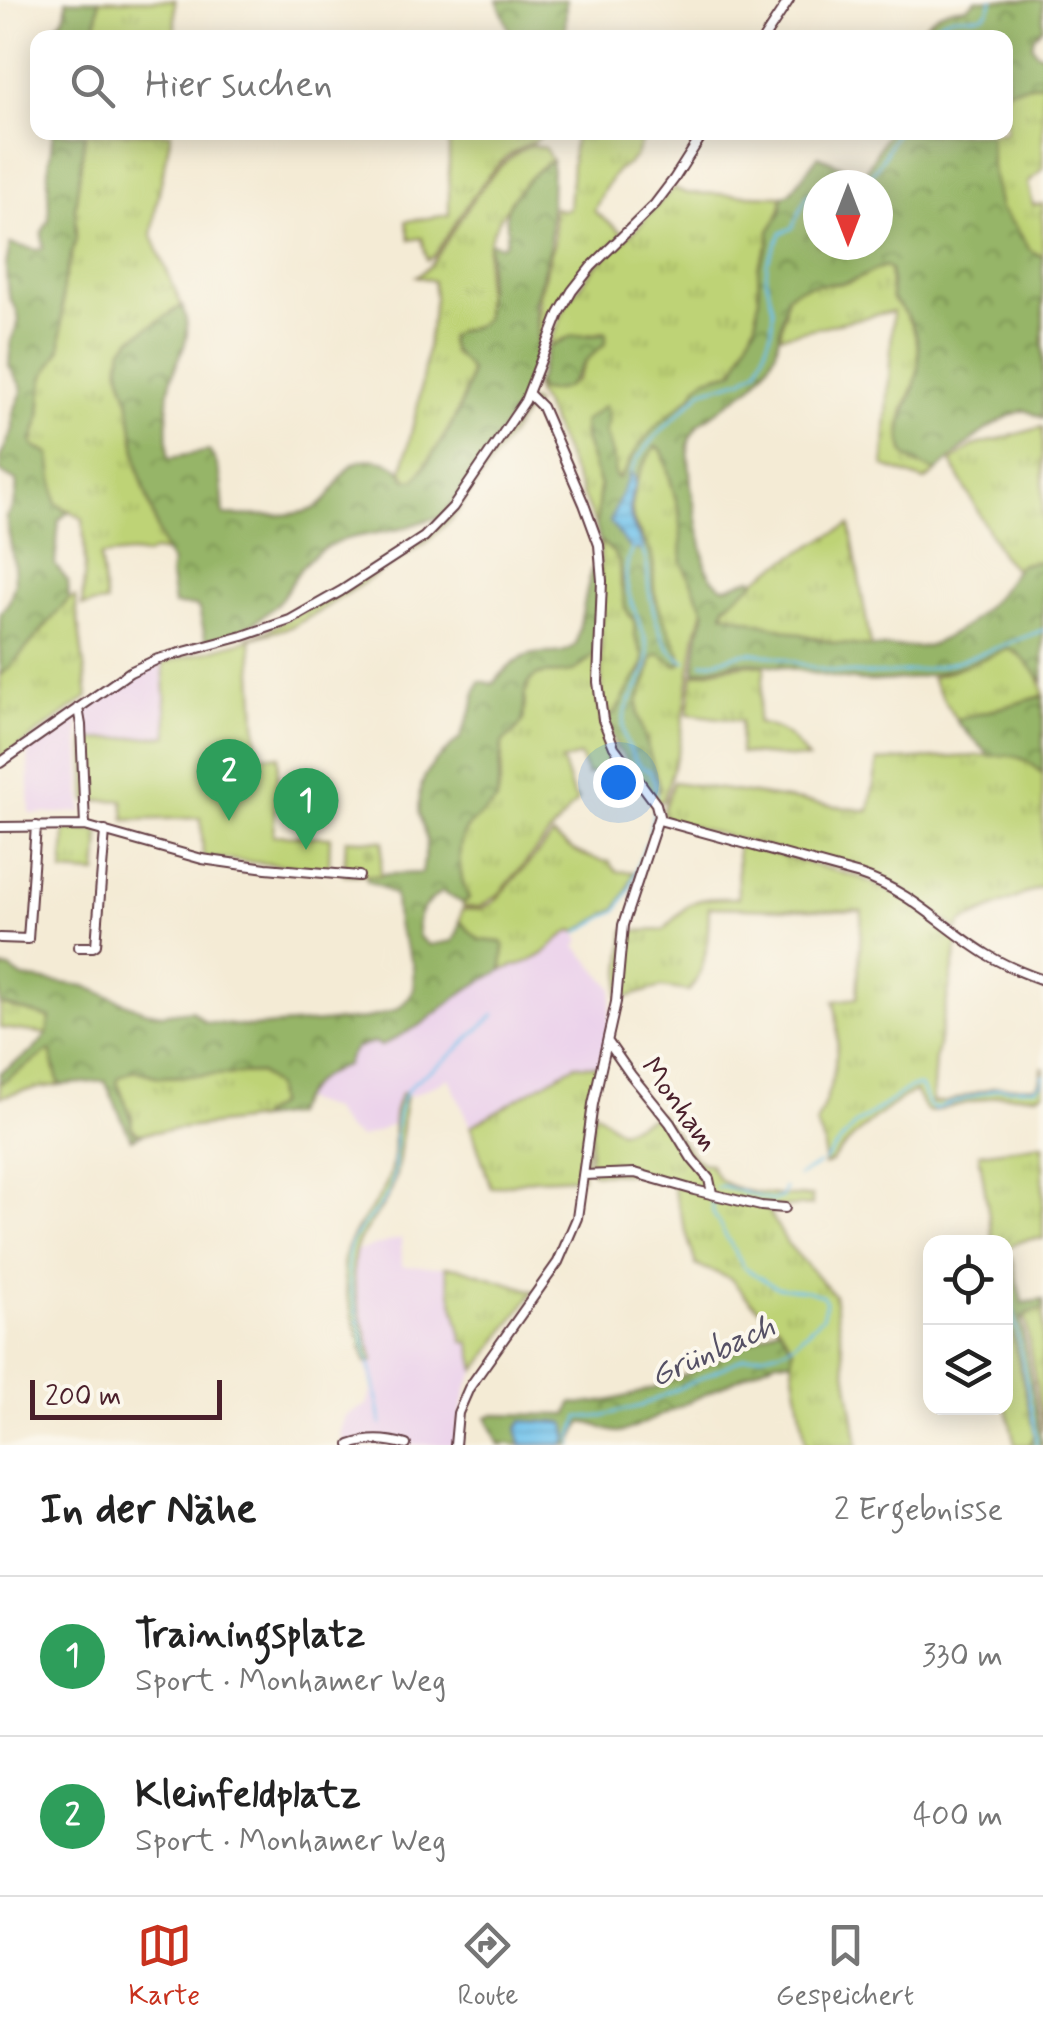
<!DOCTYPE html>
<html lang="de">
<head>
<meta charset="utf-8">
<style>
  :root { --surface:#fff; --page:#f2f2f2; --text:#222; --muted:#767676; --line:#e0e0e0; --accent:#c8321e }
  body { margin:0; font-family:Mynerve,sans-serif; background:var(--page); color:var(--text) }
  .controls { position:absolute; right:30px; bottom:30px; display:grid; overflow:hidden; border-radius:20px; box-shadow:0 5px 25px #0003 }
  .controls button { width:90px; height:90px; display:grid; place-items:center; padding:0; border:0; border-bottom:2px solid var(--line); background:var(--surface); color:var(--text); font:50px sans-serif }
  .compass { position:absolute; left:803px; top:170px; width:90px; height:90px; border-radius:50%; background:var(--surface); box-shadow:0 5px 25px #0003; rotate:180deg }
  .scale { position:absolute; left:30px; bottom:25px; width:192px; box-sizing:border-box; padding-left:10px; border:5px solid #4a1f2b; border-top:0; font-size:28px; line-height:35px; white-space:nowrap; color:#4a1f2b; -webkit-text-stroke:8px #fbf7ec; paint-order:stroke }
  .you { position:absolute; left:618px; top:782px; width:35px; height:35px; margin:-25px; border:8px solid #fff; border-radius:50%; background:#1a73e8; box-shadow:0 0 0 15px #1a73e833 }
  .badge { display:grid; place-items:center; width:65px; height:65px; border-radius:50%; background:var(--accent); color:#fff; font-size:32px; font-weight:700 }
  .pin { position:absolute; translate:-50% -82px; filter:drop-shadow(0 2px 5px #0008) }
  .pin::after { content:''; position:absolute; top:52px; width:35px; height:30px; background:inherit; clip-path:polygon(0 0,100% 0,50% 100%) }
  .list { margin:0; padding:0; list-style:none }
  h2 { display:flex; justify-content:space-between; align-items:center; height:130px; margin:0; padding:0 40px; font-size:42px }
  h2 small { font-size:32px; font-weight:400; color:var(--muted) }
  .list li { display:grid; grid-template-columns:65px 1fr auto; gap:30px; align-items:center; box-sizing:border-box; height:160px; padding:0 40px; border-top:2px solid var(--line) }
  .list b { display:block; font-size:38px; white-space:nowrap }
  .list p { margin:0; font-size:32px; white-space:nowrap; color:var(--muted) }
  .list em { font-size:32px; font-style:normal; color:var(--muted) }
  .icon { flex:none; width:55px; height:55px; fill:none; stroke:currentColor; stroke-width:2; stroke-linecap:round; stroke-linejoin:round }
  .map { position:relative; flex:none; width:1043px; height:1445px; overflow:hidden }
  .search { position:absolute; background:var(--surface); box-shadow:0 5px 25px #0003; left:30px; right:30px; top:30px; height:110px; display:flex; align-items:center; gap:25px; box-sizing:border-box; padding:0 35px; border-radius:20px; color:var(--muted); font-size:38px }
  .sheet { height:450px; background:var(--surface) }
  nav { display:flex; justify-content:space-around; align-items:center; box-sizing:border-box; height:140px; border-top:2px solid var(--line); background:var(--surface); font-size:28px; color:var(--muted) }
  nav a { display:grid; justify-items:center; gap:5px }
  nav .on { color:var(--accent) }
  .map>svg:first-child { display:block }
  .built { fill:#ebd1eb }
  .grass { fill:url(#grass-tufts); stroke:#847950; stroke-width:2.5 }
  .forest { fill:url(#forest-crowns); stroke:#706a49; stroke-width:2.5; fill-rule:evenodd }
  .cemetery { fill:url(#cemetery-stones); stroke:#847950; stroke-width:2.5 }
  .pitch { fill:#bed376; stroke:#847950; stroke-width:2.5 }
  .water { fill:url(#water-rules); stroke:#5d708c; stroke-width:2.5 }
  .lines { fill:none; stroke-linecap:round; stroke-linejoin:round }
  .stream { stroke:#70c2ec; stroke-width:2.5 }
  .minor-casing { stroke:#643e44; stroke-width:12 }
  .minor { stroke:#fff; stroke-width:8 }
  .labels { text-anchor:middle; stroke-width:8; stroke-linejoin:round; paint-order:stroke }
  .street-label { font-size:30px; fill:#4a1f2b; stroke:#fbf7ec }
  .water-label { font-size:32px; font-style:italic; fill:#555065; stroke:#fbf7ec }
</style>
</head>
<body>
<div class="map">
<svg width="1043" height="1445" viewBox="0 0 1043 1445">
  <defs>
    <pattern id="grass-tufts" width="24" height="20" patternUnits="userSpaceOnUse" patternTransform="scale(2.5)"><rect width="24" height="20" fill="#bed376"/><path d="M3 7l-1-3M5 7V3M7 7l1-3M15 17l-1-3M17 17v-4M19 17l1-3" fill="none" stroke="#a5b566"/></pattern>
    <pattern id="forest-crowns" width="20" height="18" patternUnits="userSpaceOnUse" patternTransform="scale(2.5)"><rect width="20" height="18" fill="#96b567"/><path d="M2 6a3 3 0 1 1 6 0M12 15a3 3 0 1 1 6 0" fill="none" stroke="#7c9355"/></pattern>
    <pattern id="cemetery-stones" width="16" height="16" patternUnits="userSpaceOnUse" patternTransform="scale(2.5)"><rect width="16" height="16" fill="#bed376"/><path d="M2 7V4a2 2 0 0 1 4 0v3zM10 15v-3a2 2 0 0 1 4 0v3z" fill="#a5b566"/></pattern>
    <pattern id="water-rules" width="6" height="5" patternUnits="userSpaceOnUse" patternTransform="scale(2.5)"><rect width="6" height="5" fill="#70c2ec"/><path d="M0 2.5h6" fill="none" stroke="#62a6cb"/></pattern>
  </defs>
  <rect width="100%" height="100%" fill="#fbf7ec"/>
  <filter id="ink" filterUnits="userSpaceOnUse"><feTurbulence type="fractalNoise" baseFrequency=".01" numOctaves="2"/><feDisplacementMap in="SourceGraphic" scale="20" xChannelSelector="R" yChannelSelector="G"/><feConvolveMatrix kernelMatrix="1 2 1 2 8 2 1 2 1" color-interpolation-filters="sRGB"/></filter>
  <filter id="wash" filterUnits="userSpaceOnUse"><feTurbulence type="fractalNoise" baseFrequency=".0048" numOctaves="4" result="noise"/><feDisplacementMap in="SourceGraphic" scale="40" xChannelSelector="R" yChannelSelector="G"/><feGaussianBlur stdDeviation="2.25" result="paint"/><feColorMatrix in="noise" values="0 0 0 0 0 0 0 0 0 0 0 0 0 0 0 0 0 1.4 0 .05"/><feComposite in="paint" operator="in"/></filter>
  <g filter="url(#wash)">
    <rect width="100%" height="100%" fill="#f4ebd5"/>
    <path class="built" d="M163,663L169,736L85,740L84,710L137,674Z
      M75,717L78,719L82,812L30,814L28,750Z
      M574,929L581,941L576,946L613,988L605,1044L599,1066L575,1065L471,1126L449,1078L411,1096L402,1093L395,1106L392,1125L360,1138L344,1128L331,1109L301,1100L318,1077L347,1063L348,1055L354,1048L375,1042L381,1045L422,1024L466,990L502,970L531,960L548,950L561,936Z
      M401,1238L402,1266L445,1267L463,1342H470L476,1370L467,1387L453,1445H343L341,1432L344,1418L350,1413L367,1405L372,1388L348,1294L343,1264L345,1255Z"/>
    <path class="grass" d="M99,0H175V37L95,38Z
      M1043,83V169L1028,183L1033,205L1043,204V257L1030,250L1017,229L1000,209L991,165L990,133L1006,132V89Z
      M85,133H171L155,212L152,236L182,306L123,348L120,360V372L128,397L139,472L165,553L155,551L146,555L132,553L100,556L106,603L82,606L85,566L83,519L56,503L47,452L33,447L32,443L40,416L43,378L52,363L61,313L63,284L76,238L75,207Z
      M449,133H544C535,145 517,147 505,158C476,186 456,223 434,256L427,260L422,238L410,240L406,221L449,215Z
      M574,133H645L636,155L628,164L617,170L604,190L594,211L623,233L571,288L554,318L542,355L538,330L539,295L554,242V208L561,210L569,209Z
      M532,145L545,148L552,161C532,167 496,220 490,240C484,261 485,295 485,318L452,352L464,362L470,371C464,412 438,447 415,480L409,481L402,472L419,400L435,297L433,281L416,276C432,268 438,255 447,240C467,209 496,158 532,145Z
      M673,188L686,193L782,196V206L777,219L769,231V243L758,267L759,297L756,322L734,371C716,375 702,376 693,394L630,459L625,471L618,479L615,476L614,462L605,431L608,423L585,441L600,486L596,527L546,410L536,393L535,385L537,382V386L545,391L576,381L588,358L605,343V332L563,339L549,347L567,303L594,268L635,230Z
      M886,266L889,269L892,299C914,319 923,347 917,377C914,389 907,401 903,413C900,425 898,449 908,458C915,464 927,466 936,472L925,481L884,466L893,311L780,336L787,296C811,278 824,288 849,282C862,279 873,269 886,266Z
      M531,401L535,404L525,413L455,515L428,541L315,614L293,626L251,639L248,637L263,633L425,538Z
      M1043,427V561L1019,565L1015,569L1002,556L951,462L973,446Z
      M655,447L660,448L663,453L680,515L685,570L695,587L704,610L696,633L679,748L663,801L659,802L654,797L647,743L638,714V701L648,677L652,658L659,654L682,658C671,637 660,616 655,593C652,583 655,572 653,561C650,546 636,531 633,519C627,496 641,465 655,447Z
      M850,525L871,647L834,643L722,613C731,587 823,539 850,525Z
      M600,541L613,552L619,562L620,583L629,615L634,621L635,637L644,657V665L616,712L606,719L602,703Z
      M75,597L88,697L0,760V675L9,668L69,599Z
      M1008,649C1029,658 1043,674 1043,696L956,720L931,678Z
      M596,652C596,695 598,726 621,764L587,775L580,756L562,761L573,795L578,800L499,894L480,907H463V903L469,899C460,880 454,847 467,828C476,815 494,810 498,793C502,778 502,760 502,744L504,739C539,720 513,694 533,678C543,670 559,675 571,671C581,669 590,659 596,652Z
      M751,664L765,666L757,723C785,729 791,736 808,759L740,753L741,721L688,714L693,675L722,668Z
      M1012,754L1026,759L1043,774V886L962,922L958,930L916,899L879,878L665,819L662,813L673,782L869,811L878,761Z
      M65,829L96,831L100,834L97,874L63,872Z
      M553,836C571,850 587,859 610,862C615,876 622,870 634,872L626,893L616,909L576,932L573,930C561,936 557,941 548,950C536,961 517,965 502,970V958L465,928L460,921L462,910L482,909L494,902Z
      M737,844L861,878L910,900L959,939L935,1060L932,1103L947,1102L995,1087L1036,1086L1040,1082L1043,1066V1092L1037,1095H999L930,1112L925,1109L915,1091C881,1110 856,1132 831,1162L824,1165V1143L816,1124C834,1085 843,1044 834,1001L857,998L862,911L709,907C708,937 708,967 689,991L661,987L624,998L619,996L625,931L664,930C693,897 695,898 738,898Z
      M0,1004L50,1018L48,1034L0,1028Z
      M50,1050L59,1085L21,1091L0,1097V1084Z
      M575,1065L599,1066L582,1177L533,1179L491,1188L471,1126Z
      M134,1070L159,1077L260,1073L275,1087L277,1105C271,1111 262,1112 258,1119L138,1134L131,1126L132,1119L117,1082L118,1078Z
      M402,1093L406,1095C400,1123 403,1152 395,1179C389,1203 372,1219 360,1239C342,1270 365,1327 373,1360L372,1362L366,1363C359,1336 343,1292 343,1265C343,1255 348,1244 353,1235C366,1211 384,1199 391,1169C398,1143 387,1116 402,1093Z
      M594,1111L620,1131L659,1114L695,1158L702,1163L710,1164C711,1167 716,1175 718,1178C736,1195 788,1197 812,1196V1205L767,1208L787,1243L834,1295L858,1445H806L792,1361L793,1348L779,1326L750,1301L730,1278L696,1265L671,1182L648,1174L594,1173L588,1169Z
      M1043,1144V1239C1030,1238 1013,1241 1006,1252V1242H993L979,1153Z
      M445,1267L460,1268L534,1291L476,1370L470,1343L463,1342Z
      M1043,1309V1430L1025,1317L1028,1313Z
      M1006,1319L1013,1338L1035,1434L1030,1445H1015L1006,1404Z"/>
    <path class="forest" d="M66,0H99L95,37H59L56,25C66,20 67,10 66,0Z
      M497,0H566L565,37H512Z
      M976,0H1043V27L1034,36L1032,45L1036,52L1043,55V83L1006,89V38L916,37C925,24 935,12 951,9C963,7 967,9 976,0Z
      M53,133H85L75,207L76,238L63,284L61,349L43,378L40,416L32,443L34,447L50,454L56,503L68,512L59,520L55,565L68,581L69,599L9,668L0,675V613L9,602L15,582L14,565L6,517C14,509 18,493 16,481L0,472V458L13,429V413L22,392L21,386L9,366L11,341L19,321L17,311L10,299L7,285L6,266L10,244L37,250L43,249L42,232L49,220L48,174Z
      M887,133H990L991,165L1000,209L1017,229L1030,250L1043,257V418L1025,410C989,421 964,448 936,472C927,466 915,465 908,458C903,454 903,450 902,444C899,427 903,415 910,399C924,362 923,326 892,299L890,270L885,266C874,269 865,276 854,280C830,289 814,277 787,295L776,351L768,365L753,385L698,425L690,438L688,446L691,487L706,568L712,578L721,586L727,587L752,578L755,582L725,605L723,613L834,643L871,647H920L932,645L967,625L996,597L1019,565L1043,561V681L1017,652L1008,649C960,668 917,683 864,681C827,679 792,666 756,663C735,661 714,668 694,673L699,632L705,612L682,562L680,514L663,453L660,448L655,447C641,465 628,494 633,519C635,530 647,541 651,553C655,565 652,578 654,591C658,616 678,641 682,663L676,665L659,654L652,658L648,677L638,701V714L660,789L654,797L617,748L606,719L616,712L633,681L642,671L644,657L635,637L634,621L625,608L619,562L613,552L600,541L596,527L600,486L585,441L583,422L604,406C610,414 609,422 605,431L614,462L615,476L618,479L625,471L637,449L655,427L693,394L698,385L706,378L734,371L756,322L759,297L758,267L769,243V231L777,219L782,207V196L790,193L818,156L864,175ZM818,185H878V245H818Z
      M552,161L550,248L535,302L539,363L525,396L452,504L440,518C424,519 411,527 395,530C362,536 334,536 307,561C295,573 290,588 280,600C258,625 236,633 206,642L199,609L196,606L174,605L170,576L172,563L165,553L139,472L128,397L120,372V360L123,348L132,338L182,306C197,345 174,355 169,390C166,411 168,434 168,455L170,458L209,451C223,468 222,494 224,515C249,515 287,518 311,510C343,498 336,450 383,461C394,463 401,469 406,479L415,480C438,447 465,412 470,371C464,358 449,354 449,338C459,326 476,331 485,318L490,242L499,246L505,244C510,229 505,220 507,210C511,196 538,166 552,161Z
      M606,332V343C599,349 592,355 586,361C567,386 574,391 539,391L537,382L549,347L572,336L597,335Z
      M595,569H599L596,652C589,660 580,669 570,672C557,676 542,669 531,680C521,690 526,708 523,720C519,732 508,735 502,744L497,801C488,811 475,818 467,828C454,847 460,880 469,899L463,903L441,892C424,906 414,912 419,937L429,945L453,941L458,931L460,921L479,940L501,942L504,946L502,970L466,990L422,1024L381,1046L375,1042C357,1047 352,1047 346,1065C310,1080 311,1084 291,1115L258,1119C262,1112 271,1111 277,1104L275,1087L260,1073L159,1077L134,1070L118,1078L117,1082L132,1119L131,1127L134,1132L142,1134L131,1139L105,1081L59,1085L50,1050L0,1084V1073L33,1051L47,1034L50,1018L0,1004V968L10,969L23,978L85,986L144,1011L161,1014L191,1010L205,1022L250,1027L365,1019L398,1009L409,998L414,988L413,964L397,924L395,896L378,885L367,881V875L422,873L427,841L419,814L420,790L425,776L433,764L460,738L473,707L475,693L480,681L493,684C502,673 513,661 527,656C546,649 560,659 576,644L591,570Z
      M1043,696V774C1025,756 1013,754 989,756C979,741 965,734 956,720Z
      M1006,1253L1012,1257L1022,1303L1043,1300V1309L1028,1313L1021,1320L1042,1445H1030L1035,1434L1013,1338L1006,1319Z
      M779,1326L793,1348L792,1361L776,1360L634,1428C629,1429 624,1432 619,1432C604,1432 595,1421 581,1423L571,1445H562L568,1440L565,1423L522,1421L517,1429L522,1445L501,1443L503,1445H499L487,1417L494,1414L568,1415L572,1403C631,1409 728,1355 779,1326Z"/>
    <path class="cemetery" d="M346,839L383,841L380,876L344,874Z"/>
    <path class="pitch" d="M251,639L258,755L279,756L273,835L330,837L329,870L203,857L201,818L125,820L123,800L87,801L85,740L168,736L163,663Z"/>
    <path class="water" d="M630,473L634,476C636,490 636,479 632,493C626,514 633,528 643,545V550L632,549L628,546L610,522Z
      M522,1421L565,1423L568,1440L562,1445H522L517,1429Z"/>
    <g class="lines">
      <path class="stream" d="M924,38C930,28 940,20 951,17C968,12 988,26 992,0
        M822,185C835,180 843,185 855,183C877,179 886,150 896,132
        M631,472L638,458L658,434L703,390L743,379L758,369L772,329L773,308L766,279L767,263L781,233L792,228L807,196L818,188
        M633,547C612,589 645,617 648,653C651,688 607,706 630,750C636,762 637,766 650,771L655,783L656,796
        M642,549C649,563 647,575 649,590C653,612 663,655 686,661
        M702,663C720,663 737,651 755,653C781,655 806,668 831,671C914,683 968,659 1043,630
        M649,836L654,809
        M578,932L617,910L629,890L646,843
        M824,1161L855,1125L911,1087L920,1086C926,1095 924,1106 935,1109L998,1088H1036L1042,1082L1043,1075
        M798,1176L819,1164
        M716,1188L722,1186L772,1201L782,1197L785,1188
        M1006,1274L1036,1435V1445
        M381,1424C377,1393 370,1364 362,1334C356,1310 347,1283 348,1258C349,1234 372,1219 384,1200C404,1168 388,1129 404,1096C412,1078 436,1069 450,1056C465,1043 480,1028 495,1014
        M573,1445L572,1438L579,1417H597L641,1406L743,1358L781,1350L794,1343L822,1317L826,1302L823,1296L807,1291L776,1287L744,1268L713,1213L712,1200"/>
    </g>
  </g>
  <g filter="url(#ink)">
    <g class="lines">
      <defs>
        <path id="minor" d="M764,38L789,0
          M78,708L81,725L85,826
          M0,763L130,672L158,659L243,636L290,620L341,591L424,537L453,507L525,401L559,314L572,291L591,267L655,204L674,179L704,132
          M659,820L860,875C912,892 941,926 986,954C1004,965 1023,973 1043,980
          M0,827L85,826L202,859L266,868L359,876
          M0,938L28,939L36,826
          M78,947H93L96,945L105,831
          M608,1042L631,1075L670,1123L692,1159L709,1179L712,1193
          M584,1175L635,1173L694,1190L761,1206L785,1208
          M350,1445C369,1438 387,1439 406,1445
          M455,1445L458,1413L469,1388L558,1262L577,1218L593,1104L616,1002L623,925L659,816L656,804L614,747L603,720L598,682L602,581L599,545L584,504L542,407L529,394"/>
      </defs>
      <use href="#minor" class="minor-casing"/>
      <use href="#minor" class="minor"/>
    </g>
  </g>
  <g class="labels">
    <g class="street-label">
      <text transform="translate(680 1104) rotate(54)" y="10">Monham</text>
    </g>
    <g class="water-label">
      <text transform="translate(712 1350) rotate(-24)" y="11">Grünbach</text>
    </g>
  </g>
</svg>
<div class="controls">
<button><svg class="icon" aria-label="locate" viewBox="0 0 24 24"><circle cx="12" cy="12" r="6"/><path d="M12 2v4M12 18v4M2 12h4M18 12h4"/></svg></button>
<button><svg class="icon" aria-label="layers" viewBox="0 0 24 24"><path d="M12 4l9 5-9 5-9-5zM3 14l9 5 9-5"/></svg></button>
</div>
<svg class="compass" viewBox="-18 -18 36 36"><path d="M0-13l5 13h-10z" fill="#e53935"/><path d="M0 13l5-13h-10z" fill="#767676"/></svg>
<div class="scale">200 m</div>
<div class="you"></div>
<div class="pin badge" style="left:306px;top:850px;background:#2e9e5b">1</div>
<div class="pin badge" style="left:229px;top:821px;background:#2e9e5b">2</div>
<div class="search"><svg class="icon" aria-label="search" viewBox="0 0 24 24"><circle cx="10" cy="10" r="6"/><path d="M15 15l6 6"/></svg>Hier suchen</div>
</div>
<section class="sheet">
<h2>In der Nähe<small>2 Ergebnisse</small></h2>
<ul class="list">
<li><span class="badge" style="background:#2e9e5b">1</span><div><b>Trainingsplatz</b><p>Sport · Monhamer Weg</p></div><em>330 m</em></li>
<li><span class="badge" style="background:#2e9e5b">2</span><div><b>Kleinfeldplatz</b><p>Sport · Monhamer Weg</p></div><em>400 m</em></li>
</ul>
</section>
<nav>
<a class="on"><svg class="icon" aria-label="map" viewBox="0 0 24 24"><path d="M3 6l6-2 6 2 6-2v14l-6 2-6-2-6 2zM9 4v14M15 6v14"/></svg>Karte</a>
<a><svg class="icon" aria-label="directions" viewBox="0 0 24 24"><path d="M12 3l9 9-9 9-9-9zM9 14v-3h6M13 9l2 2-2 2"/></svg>Route</a>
<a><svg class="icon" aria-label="saved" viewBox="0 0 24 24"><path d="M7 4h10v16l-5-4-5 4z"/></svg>Gespeichert</a>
</nav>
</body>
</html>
